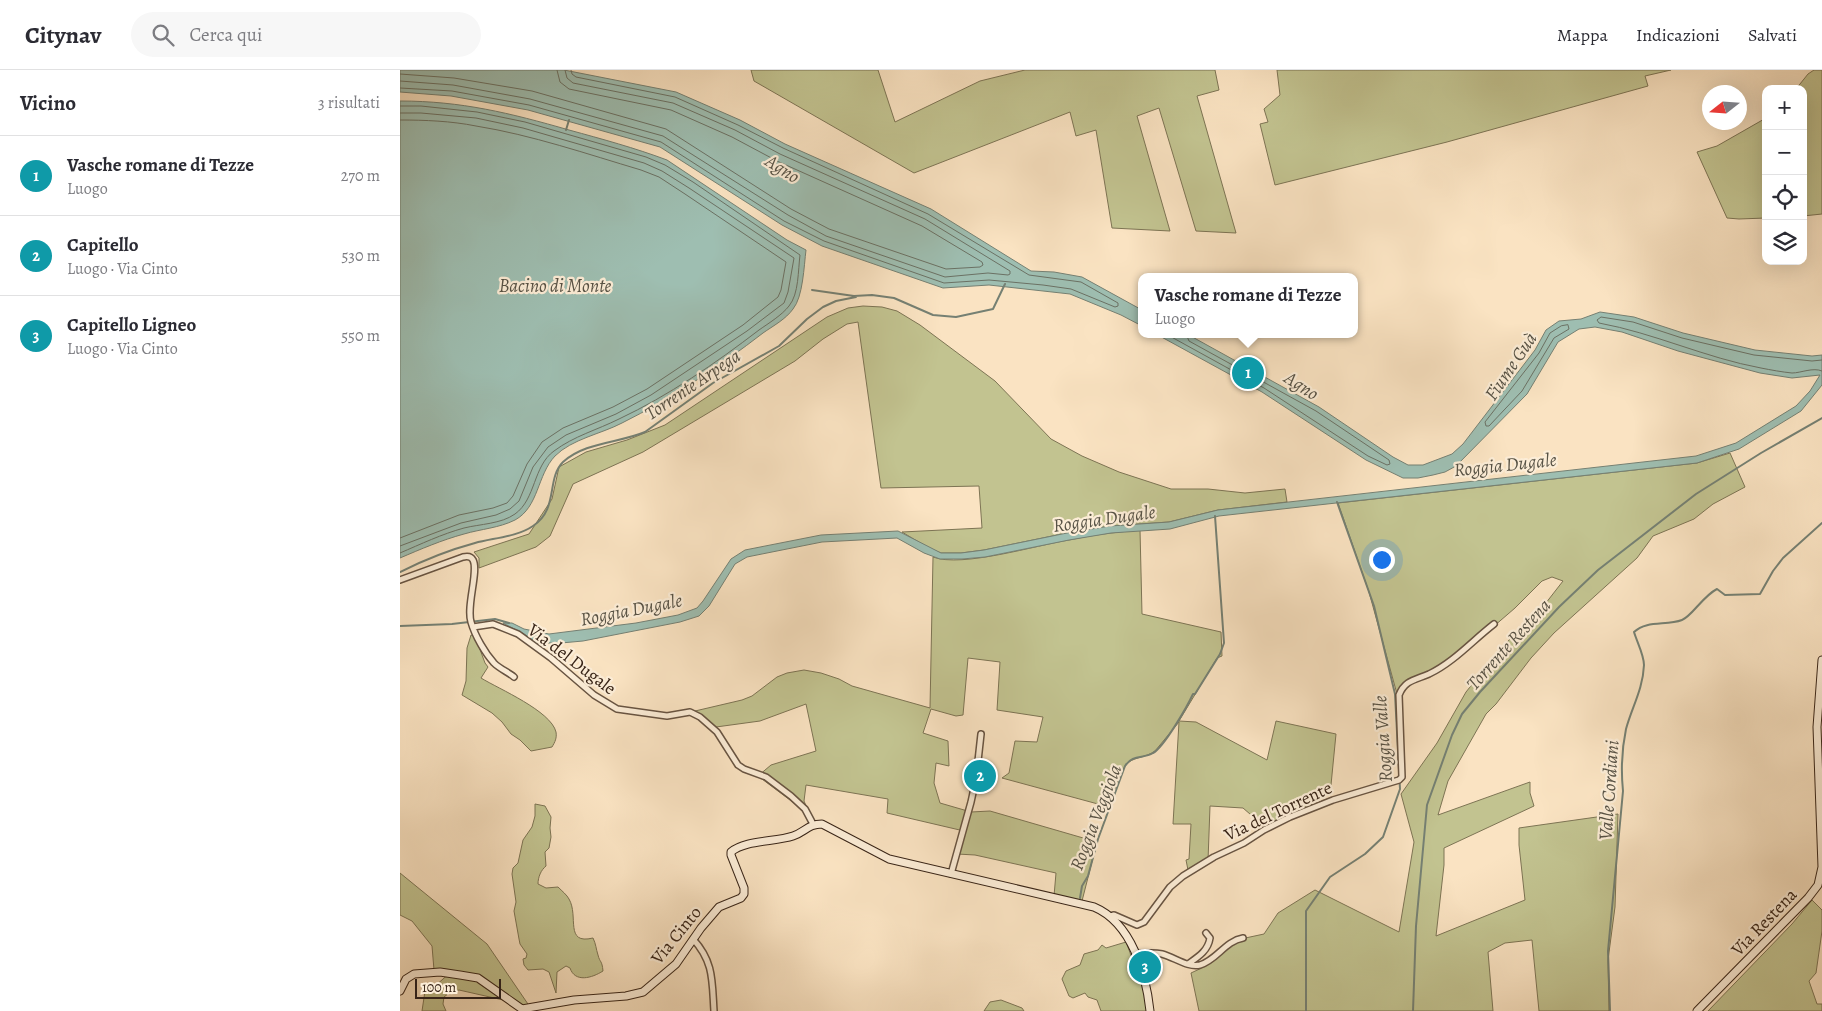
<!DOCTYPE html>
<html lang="it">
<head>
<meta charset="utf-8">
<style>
  :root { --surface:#fff; --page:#f7f7f7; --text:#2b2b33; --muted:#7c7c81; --line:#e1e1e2; --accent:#8f2418 }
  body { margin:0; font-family:Alegreya,serif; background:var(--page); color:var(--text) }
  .controls { position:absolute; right:15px; top:15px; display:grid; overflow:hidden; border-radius:10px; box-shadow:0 5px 20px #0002 }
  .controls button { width:45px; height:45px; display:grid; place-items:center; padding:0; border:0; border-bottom:1px solid var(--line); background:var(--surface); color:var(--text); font:25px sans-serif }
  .compass { position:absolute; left:1302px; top:15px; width:45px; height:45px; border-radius:50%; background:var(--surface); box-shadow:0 5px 20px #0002; rotate:253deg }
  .scale { position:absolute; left:15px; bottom:12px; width:86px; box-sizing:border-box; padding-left:5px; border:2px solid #382417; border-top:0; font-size:14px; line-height:18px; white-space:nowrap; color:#382417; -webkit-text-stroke:4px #fcedd7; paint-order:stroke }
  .you { position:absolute; left:981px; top:489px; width:18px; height:18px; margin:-12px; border:4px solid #fff; border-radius:50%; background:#1a73e8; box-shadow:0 0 0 8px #1a73e833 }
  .badge { display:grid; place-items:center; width:32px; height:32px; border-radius:50%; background:var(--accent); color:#fff; font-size:16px; font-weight:700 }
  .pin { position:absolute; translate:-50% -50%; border:2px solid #fff; box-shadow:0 1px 5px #0006 }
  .popup { position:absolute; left:738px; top:203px; width:220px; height:65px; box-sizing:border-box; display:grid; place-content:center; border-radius:10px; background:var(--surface); filter:drop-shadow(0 1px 4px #0005); font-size:16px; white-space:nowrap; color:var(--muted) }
  .popup b { font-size:19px; color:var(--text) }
  .popup::after { content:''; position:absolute; left:50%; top:100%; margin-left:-10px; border:10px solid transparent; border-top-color:var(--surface) }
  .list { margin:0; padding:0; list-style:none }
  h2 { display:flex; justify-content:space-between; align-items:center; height:65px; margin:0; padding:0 20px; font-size:21px }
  h2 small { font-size:16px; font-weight:400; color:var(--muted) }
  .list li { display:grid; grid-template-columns:32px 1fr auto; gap:15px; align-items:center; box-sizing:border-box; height:80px; padding:0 20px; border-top:1px solid var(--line) }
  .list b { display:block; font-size:19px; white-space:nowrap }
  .list p { margin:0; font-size:16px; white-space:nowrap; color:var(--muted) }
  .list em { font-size:16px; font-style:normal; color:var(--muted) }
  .icon { flex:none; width:28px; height:28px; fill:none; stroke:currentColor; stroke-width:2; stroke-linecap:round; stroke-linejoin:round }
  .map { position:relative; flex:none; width:1422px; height:941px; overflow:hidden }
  header { display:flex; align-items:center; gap:30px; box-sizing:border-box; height:70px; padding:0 25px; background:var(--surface); border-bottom:1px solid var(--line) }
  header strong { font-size:24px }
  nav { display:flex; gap:28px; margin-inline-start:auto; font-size:18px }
  .search { width:350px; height:45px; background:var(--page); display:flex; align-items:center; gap:12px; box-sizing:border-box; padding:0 18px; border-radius:28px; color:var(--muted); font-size:19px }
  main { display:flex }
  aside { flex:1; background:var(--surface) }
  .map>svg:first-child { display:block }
  .green { fill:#c2c390; stroke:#7d7454 }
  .water { fill:#9ebeb1; stroke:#758073 }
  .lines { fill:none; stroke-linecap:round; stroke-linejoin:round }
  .shore { stroke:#6b7164; stroke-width:1 }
  .stream { stroke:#758073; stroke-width:2 }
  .street-casing { stroke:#685442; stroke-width:8 }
  .secondary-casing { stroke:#382417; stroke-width:9 }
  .street { stroke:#fcedd7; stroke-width:5 }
  .secondary { stroke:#fcedd7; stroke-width:7 }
  .labels { text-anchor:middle; stroke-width:4.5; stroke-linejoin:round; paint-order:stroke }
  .street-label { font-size:18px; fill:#382417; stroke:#fcedd7 }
  .water-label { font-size:19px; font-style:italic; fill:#575245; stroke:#fcedd7 }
</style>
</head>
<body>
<header>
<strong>Citynav</strong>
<div class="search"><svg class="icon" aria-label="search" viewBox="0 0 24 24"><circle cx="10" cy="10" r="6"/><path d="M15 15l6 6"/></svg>Cerca qui</div>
<nav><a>Mappa</a><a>Indicazioni</a><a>Salvati</a></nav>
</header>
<main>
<aside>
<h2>Vicino<small>3 risultati</small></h2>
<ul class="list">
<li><span class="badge" style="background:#0f9aa8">1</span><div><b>Vasche romane di Tezze</b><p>Luogo</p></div><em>270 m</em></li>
<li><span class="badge" style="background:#0f9aa8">2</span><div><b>Capitello</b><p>Luogo · Via Cinto</p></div><em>530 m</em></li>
<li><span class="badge" style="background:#0f9aa8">3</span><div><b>Capitello Ligneo</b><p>Luogo · Via Cinto</p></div><em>550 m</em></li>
</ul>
</aside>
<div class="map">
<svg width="1422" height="941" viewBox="0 0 1422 941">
  <rect width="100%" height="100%" fill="#fae3c2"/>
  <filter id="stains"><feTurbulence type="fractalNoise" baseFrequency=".004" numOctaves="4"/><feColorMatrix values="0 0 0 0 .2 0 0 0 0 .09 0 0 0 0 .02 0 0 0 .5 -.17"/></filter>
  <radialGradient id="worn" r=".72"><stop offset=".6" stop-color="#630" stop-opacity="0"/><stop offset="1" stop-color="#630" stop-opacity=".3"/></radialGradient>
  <path class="green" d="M351,0H478L495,52L580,11L625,0H815L819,20L797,26L836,163L796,161L759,38L737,46L770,161L712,158L696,60L676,66L670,42L514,103L354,11Z
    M877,0H1271L1245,6L1248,16L1047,72L875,115L860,54L868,52L864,39L880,25Z
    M1414,0H1422V144L1403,146V19H1396L1408,4Z
    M1366,48V148L1339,149L1327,148L1297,82L1317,76Z
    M463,236L482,237L497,241L520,255L595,311L651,369L682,386L719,402L771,419H808L845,423L885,419L887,432L818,440L769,452L710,456L667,463L584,480L561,483H541L527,477L502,462L582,458L579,416L481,418L458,252L447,254L423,269L395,291L243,382L173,414L150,466L136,477L79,498V488L74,482L129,464L152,429L159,397L186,382L227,370L265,355L427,247L448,238Z
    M1330,383L1345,417L1313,434L1294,449L1253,466L1237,488L1154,563L1131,588L1096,634L1086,644L1048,711L1038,745L1130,712V723L1134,736L1044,778V795L1036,866L1125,830L1119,775V758L1218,744L1215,837L1208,890L1209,941H1139L1132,870L1105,873L1088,882L1093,941H799L791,903L806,896L836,870L864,864L878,843L915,820L999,862L1014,772L1001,724L1037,673L1066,622L1102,577L1142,538L1163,511L1152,507L1142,511L1115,538L1050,594L1031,606L1009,613L997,624L969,522L938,433L1297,393Z
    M740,460L742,544L821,562L822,586L817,588L779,651L796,652L867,690L876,651L936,664L931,715L912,723L916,733L865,757L843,738L810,736L808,791L788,800L786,790L789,789L791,754H773L779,652L755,681C747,687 736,687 729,692C719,700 713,725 709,737L602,708L609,703L615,671L637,672L643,647L597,640L600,592L568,588L563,645L556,646L531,639L523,663L548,671L549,696L536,693L534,713L540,733L571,742L590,741L697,772L682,831L654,826L656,803L575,785L557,784L564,761L487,743L488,729L406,715L404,731L413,752L394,733L358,706L371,695L416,681L406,634L360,651L316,657L295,641L342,630L352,626L377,607L387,603L404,600L421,603L439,609L452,616L530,638L533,487C562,498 637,475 669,470C692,465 716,462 740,460Z
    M71,565L75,566L85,593L88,597L81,608C99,619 151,641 156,662C157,668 155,672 152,677L131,681L120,670L111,664L102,652L92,643L62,625L66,611L67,578Z
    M135,734L145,736L151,747L150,758L151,767L149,778L145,782L146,796C141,800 138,807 138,814L146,818L158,817C162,821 167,825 169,829C179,846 164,875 193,868C196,874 196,879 198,885C200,893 202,890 203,901C192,908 175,913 170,898L166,896L157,902L156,923L149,902L143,899L128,900L124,895L123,889L126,888L127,884L120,874L119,869L114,841L116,832L112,804L113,798L118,793L123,770L132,757L135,746Z
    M0,803L87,874L130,937L121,938L112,932L59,920L49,923L44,927L43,934L46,941H22L25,921L35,916L51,902L34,900L32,876L12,851L0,845Z
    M1412,830L1422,840V861L1416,903L1409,911L1417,934H1422V941H1308L1392,854Z
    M726,872L744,920L747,941H701L697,930L688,927L685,923L673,928L669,926L662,909L666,901L680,895L684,884L698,880L702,875L706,878Z
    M601,930L622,938L624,941H584L590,932Z"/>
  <path class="water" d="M0,0H164L276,22L340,50L385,74L531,139L631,201L654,202L682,207L742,240V256L721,245L670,224L589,215L543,218L422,176L382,155L260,77L128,40L51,26L0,22Z
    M0,31C61,31 110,43 169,60C202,69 235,78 267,90L387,170L406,180C404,196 403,227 393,239C386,249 373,256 363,263C319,297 272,328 222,353C201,364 172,369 155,386C137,405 139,437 115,450C99,458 81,459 64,464C42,470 21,479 0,488Z
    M1200,242L1234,247L1283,263L1355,280L1412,286L1422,285V315L1401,341L1339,379L1297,393L819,446L770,459L711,463L669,470L585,487L562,489H540L524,483L497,468L422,472L347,487L335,494L309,536L299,546L280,552L183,571L161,573H137L124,564L103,553H112L124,559L149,564L236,553L278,545L297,538L303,531L331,489L345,480L421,465L498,461L541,483H561L584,480L667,463L710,456L769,452L818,440L1296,386L1336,373L1396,336L1410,321L1420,305L1392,308L1360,303L1278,281L1222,262L1195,257L1179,259L1158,272L1127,324L1056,396L1045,402L1033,405L1018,408H1003L966,390L862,322L756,264H787L919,337L993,387L1008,395H1023L1052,384L1063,374L1135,280L1146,260L1159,251L1181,249Z"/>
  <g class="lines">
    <path class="shore" d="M0,4L54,8L132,21L266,59L391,139L429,159L546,199L580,197L583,195L582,192L522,156L377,91L332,67L271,40L169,19L160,12L157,0
      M0,11L53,15L130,29L263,66L388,145L426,166L545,207L588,203L608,205L610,204V201L525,149L380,84L335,60L273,33L173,13L167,8L165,0
      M0,18L52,21L129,35L261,72L384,151L424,171L544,213L589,210L643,215L671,219L715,237L718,236V233L681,212L629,205L528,144L383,78L338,55L275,27L176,7L172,4L171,0
      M0,36H21L77,42L125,52L246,87L265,95L293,112L400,185C398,200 399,224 389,236C382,245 369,253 359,260C316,293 268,326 219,349C197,360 174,366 154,381C133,396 136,429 115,444C101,454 80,454 64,458C42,464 21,474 0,483
      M0,43H21L76,48L123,58L244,93L262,101L289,118L394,188L388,222L384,233L347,261L251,325L216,344L166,365L148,377L133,397L119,431L110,439L96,445L61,453L0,476
      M0,50C25,50 51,51 76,56C132,65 187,84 241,100L259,107L285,124L386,192L381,220L378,227L343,255L247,319L213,337L163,358L142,372L127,394L113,426L107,433L93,438L59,445L0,468
      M1168,255L1169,259L1154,268L1122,321L1089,356H1086L1085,352L1139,283L1150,263L1161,256Z
      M766,264L864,318L968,386L987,395L990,394L989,390L916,341L789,271L786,264
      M1422,290L1412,291L1354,285L1282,268L1233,252L1201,247L1197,250L1199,253C1254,263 1306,288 1361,298C1371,300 1382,302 1392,303C1401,303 1413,297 1422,301"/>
    <path class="stream" d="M166,60L169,50
      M412,220L454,226
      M0,502C24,490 49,480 75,473C93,468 117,467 133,456C159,439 146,409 163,392C185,372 219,373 245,362L313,313L379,276L407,249L423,237L436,231L456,227L454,226L472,225L494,228L533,245L556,247L593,239L605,214
      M0,556L52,554L95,549L109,553
      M680,828L682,816L688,806L698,769L725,696C733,684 743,689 753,683C764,677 787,637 793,624H795L820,584L824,573L815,446
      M906,941V841L930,807L965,784L983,767L1000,719L995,624L974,536L937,432
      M1013,941L1016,856L1027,735L1052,665L1062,644L1080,622L1159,537L1198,500L1296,424L1361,383L1422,348
      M1210,941L1208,881L1223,721C1221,701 1222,678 1226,659C1232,637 1243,619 1244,595C1244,585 1237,572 1234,562C1247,550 1266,556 1282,550C1292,546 1303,526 1317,519L1325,525L1360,524L1373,501L1383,488L1422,453"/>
    <defs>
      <path id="street" d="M0,510L63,487C67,486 71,486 73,490C79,501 66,536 71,552C75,566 85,583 94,593C100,599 108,602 114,607
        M73,557L93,554L118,564L151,588L194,625L217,639L267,646L290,642L300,647L317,662L338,695L344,699L366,707L391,726L405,739L413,754
        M551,804L571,732L576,709L581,664
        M710,846L714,845L737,855L744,852L770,817L783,806L814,787L844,773L864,760L890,747L933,730L999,710L1002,707L999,625C1005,610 1015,610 1029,604C1054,592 1072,571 1094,554
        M293,869C314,892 312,911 314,941
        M735,884C743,883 754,882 762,884C774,887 788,898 800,895C817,890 825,871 843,868
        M788,894C798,887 808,881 810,868L806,863"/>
      <path id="secondary" d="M0,921L6,909L14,904L40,902L60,905L78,908L122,939L174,930L226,926L243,922L276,894L301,858L319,837L341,828L344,824V818L331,785V782C345,770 375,772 393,766C405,762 408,754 422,754L489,789L694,837C732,853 746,904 750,941
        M1297,941L1408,828L1418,815L1422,797L1417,657L1422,590"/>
    </defs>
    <use href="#street" class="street-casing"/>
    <use href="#secondary" class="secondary-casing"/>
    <use href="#street" class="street"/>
    <use href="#secondary" class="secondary"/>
  </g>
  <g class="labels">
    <g class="street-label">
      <text transform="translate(172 589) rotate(37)" y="6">Via del Dugale</text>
      <text transform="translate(878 741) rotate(-25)" y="6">Via del Torrente</text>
      <text transform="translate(1364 852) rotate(-46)" y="6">Via Restena</text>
      <text transform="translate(276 865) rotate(-51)" y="6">Via Cinto</text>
    </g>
    <g class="water-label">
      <text transform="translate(383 98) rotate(32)" y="7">Agno</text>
      <text x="155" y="222">Bacino di Monte</text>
      <text transform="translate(1110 296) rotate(-56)" y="7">Fiume Guà</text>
      <text transform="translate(292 314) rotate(-34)" y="7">Torrente Arpega</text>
      <text transform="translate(902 315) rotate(33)" y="7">Agno</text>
      <text transform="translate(1105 394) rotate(-6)" y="7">Roggia Dugale</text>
      <text transform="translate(704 448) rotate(-8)" y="7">Roggia Dugale</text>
      <text transform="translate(231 539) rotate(-11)" y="7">Roggia Dugale</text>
      <text transform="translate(1108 574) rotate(-48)" y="7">Torrente Restena</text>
      <text transform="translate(982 669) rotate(-94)" y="7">Roggia Valle</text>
      <text transform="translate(1208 720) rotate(-86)" y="7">Valle Cordiani</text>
      <text transform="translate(695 747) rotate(-69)" y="7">Roggia Veggiola</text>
    </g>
  </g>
  <rect width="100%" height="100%" filter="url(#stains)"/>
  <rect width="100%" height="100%" fill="url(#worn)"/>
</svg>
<div class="controls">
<button>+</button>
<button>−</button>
<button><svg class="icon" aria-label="locate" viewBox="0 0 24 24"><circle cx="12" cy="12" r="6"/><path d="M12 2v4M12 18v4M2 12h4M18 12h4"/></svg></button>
<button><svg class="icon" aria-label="layers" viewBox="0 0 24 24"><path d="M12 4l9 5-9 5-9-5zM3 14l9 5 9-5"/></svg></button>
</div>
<svg class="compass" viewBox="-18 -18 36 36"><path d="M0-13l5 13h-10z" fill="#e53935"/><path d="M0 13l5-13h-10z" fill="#7c7c81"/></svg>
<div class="scale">100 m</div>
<div class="you"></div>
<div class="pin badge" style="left:848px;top:303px;background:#0f9aa8">1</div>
<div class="popup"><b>Vasche romane di Tezze</b>Luogo</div>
<div class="pin badge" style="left:580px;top:706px;background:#0f9aa8">2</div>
<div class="pin badge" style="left:745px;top:897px;background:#0f9aa8">3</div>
</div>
</main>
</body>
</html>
